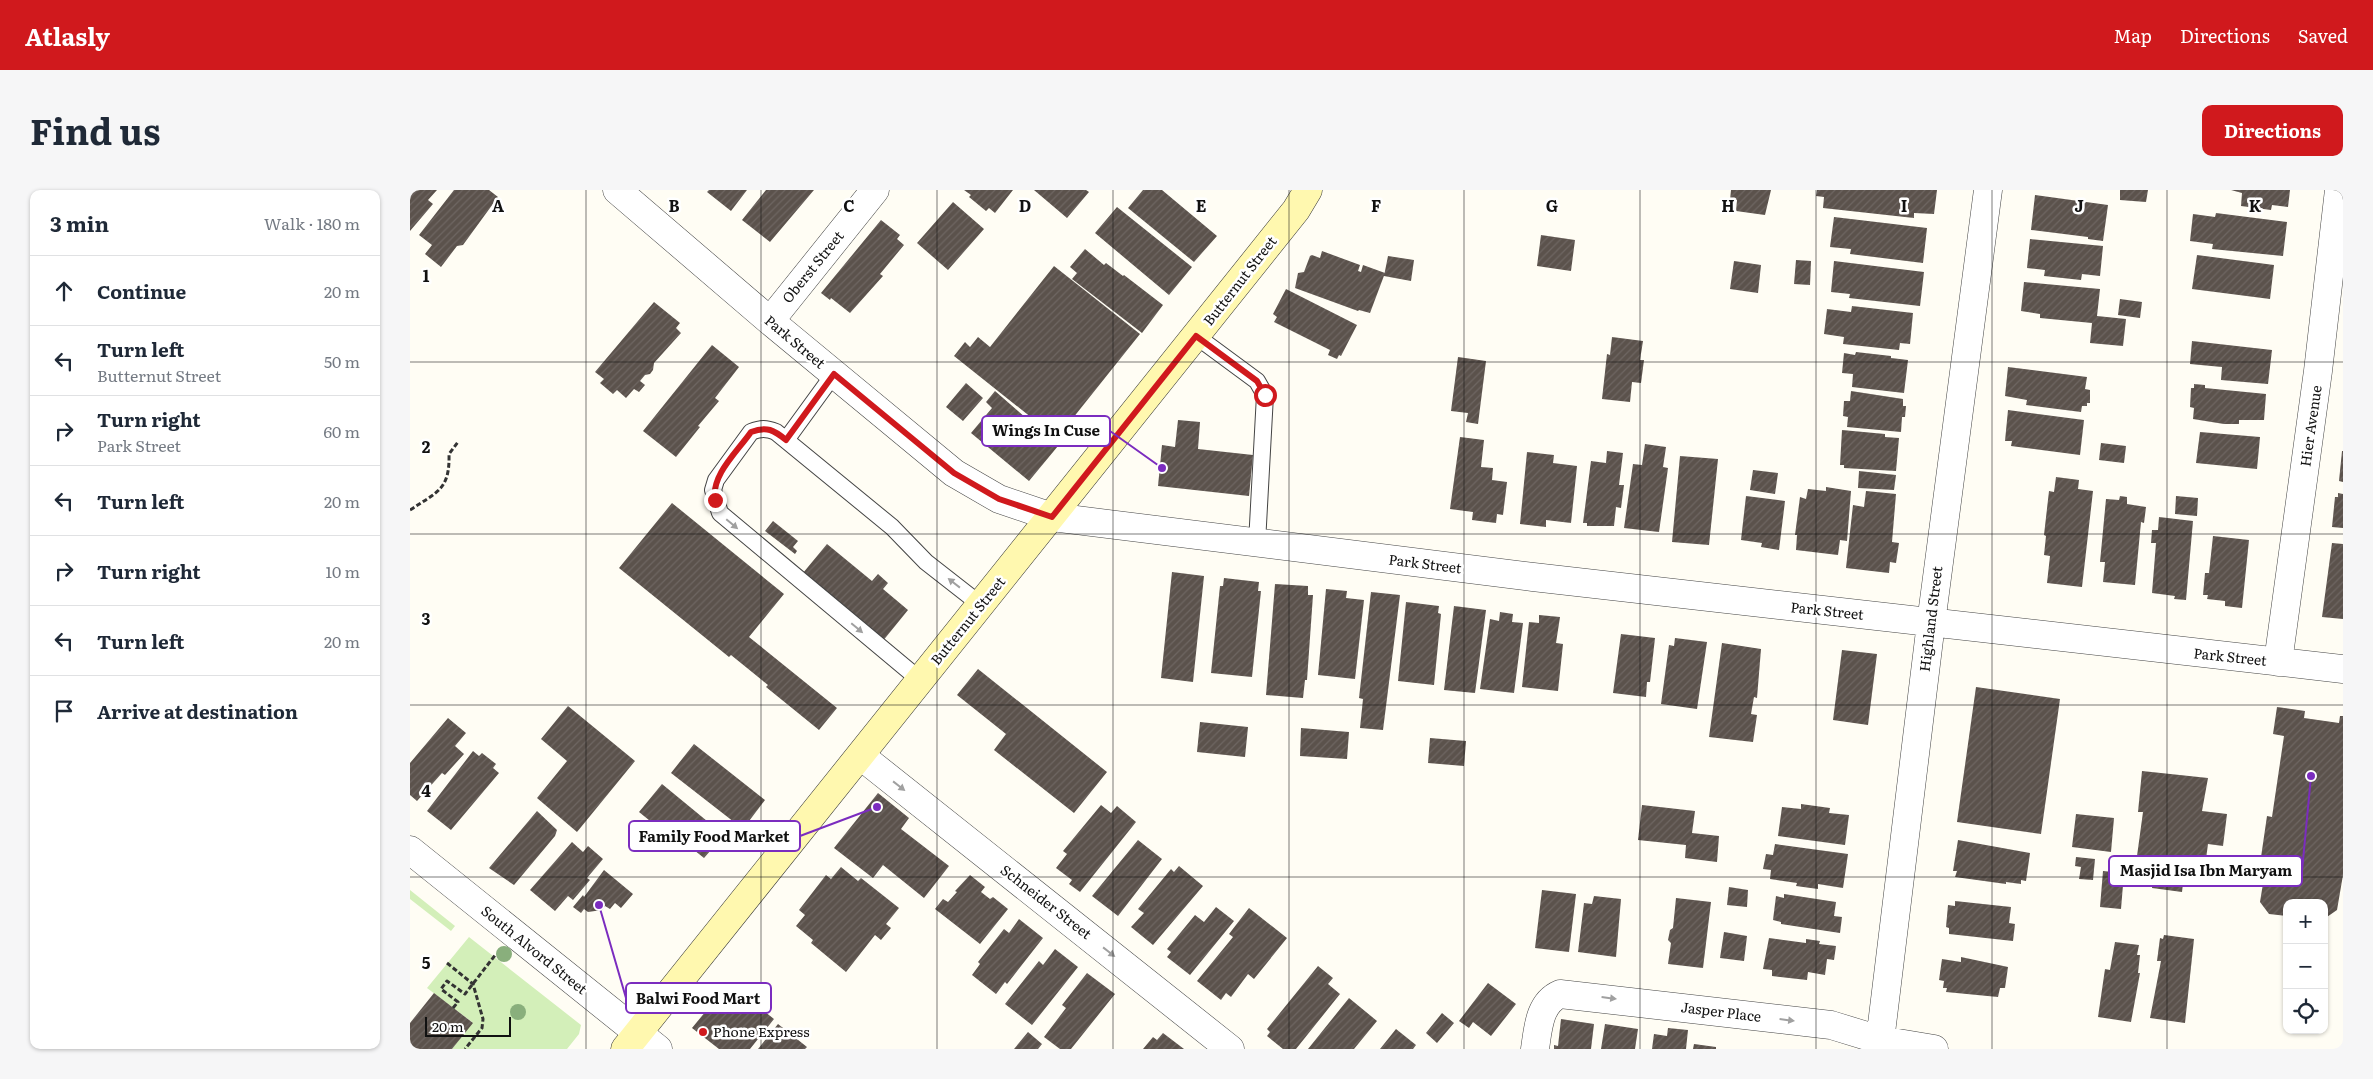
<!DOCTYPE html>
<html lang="en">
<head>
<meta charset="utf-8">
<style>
  :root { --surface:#fff; --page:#f6f6f7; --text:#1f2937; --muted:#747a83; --line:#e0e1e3; --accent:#d0191d }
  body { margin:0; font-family:Literata,serif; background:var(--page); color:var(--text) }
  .controls { position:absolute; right:15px; bottom:15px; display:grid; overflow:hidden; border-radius:10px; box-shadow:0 1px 4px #0004 }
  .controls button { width:45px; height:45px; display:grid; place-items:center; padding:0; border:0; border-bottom:1px solid var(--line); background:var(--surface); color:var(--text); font:25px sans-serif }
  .scale { position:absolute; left:15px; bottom:12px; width:86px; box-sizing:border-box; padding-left:5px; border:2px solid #111; border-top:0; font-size:14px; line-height:18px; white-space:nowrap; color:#111; -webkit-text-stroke:4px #fff; paint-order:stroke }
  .stop { position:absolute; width:15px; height:15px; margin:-11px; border:4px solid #d0191d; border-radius:50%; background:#fff }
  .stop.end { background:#d0191d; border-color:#fff; box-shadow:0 1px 5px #0008 }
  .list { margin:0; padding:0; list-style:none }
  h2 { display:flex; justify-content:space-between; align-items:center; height:65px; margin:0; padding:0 20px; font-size:21px }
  h2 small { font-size:16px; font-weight:400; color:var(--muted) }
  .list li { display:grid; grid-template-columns:32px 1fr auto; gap:15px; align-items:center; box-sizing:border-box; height:70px; padding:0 20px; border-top:1px solid var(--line) }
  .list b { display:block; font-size:19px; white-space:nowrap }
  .list p { margin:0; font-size:16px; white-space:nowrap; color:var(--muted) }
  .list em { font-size:16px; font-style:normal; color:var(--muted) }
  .icon { flex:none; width:28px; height:28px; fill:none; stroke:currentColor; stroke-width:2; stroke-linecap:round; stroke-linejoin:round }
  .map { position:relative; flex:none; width:1933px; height:859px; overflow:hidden; border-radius:10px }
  header { display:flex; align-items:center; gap:30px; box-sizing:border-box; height:70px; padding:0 25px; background:var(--accent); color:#fff }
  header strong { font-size:24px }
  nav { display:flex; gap:28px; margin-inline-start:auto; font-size:18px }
  .intro { display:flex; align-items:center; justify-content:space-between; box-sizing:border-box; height:120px; padding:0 30px }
  h1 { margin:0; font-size:35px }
  .button { padding:12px 22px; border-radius:10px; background:var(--accent); color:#fff; font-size:18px; font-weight:700 }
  main { display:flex; gap:30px; padding:0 30px }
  aside { flex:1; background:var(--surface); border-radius:10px; box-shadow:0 1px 4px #0004 }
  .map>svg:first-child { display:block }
  .grass { fill:#d3efb9 }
  .building { fill:url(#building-hatch) }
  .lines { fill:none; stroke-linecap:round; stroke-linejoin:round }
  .lane-casing { stroke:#444; stroke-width:18 }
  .street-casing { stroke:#444; stroke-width:29 }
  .secondary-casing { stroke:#333; stroke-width:29 }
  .path { stroke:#333; stroke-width:3; stroke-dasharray:5 2.5; stroke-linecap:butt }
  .lane { stroke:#fff; stroke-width:16 }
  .street { stroke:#fff; stroke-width:28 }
  .secondary { stroke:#fff8af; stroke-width:28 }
  .tree { fill:#89af7c }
  .oneway { fill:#a0a0a0 }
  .route { stroke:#d0191d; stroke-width:6 }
  .grid { fill:none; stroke:#111; stroke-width:1; stroke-opacity:0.55 }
  .poi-dot { fill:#d0191d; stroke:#fff; stroke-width:2 }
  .labels { text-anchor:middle; stroke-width:5; stroke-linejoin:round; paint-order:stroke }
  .street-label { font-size:14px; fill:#111; stroke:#fff }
  .poi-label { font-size:14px; fill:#111; stroke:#fff; text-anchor:start }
  .grid-label { font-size:16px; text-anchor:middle; font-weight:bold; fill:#111; stroke:#fff; stroke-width:5; stroke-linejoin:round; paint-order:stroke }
  .leader { fill:none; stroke:#7b2cbf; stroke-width:2 }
  .callout-dot { fill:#7b2cbf; stroke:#fff; stroke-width:2 }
  .callout { fill:#fff; stroke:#7b2cbf; stroke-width:2 }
  .callout-label { font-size:15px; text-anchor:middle; font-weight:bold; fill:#111 }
</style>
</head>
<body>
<header>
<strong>Atlasly</strong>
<nav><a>Map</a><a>Directions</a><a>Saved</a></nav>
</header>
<div class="intro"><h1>Find us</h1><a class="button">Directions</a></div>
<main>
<aside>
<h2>3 min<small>Walk · 180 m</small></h2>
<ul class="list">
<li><svg class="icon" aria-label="ahead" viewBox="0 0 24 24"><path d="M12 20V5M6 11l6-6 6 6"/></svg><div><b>Continue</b></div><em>20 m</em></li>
<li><svg class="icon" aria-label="left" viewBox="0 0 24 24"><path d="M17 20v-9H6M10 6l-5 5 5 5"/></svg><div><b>Turn left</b><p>Butternut Street</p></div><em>50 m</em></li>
<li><svg class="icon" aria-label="right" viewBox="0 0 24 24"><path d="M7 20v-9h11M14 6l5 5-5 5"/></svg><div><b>Turn right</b><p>Park Street</p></div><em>60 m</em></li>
<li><svg class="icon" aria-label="left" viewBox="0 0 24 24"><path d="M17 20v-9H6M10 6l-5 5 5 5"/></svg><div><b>Turn left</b></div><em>20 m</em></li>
<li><svg class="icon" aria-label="right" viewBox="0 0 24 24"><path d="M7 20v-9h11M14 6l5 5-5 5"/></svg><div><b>Turn right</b></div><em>10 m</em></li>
<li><svg class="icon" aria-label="left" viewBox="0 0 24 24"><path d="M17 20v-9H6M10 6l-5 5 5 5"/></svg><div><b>Turn left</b></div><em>20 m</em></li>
<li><svg class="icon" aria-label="arrive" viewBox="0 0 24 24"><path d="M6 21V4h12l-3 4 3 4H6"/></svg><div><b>Arrive at destination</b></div></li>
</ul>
</aside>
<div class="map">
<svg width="1933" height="859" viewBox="0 0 1933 859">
  <defs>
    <pattern id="building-hatch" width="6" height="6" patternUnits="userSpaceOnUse" patternTransform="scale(1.25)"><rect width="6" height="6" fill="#5b524c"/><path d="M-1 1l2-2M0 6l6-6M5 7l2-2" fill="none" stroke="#6e6662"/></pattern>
  </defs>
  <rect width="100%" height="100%" fill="#fffdf4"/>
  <path class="grass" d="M0,700L45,736L41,741L0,709Z
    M59,747L171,835L169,844L157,859H42L62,832L17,798Z"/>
  <path class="building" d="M0,0H27L18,10L23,14L0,41Z
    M44,0H79L88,7L53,55L47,56L31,77L15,64L22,55L9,45Z
    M299,0H337L321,21L297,2Z
    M356,0H404L360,52L332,30Z
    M554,0H603L585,23L579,18L576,21L559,7L561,5Z
    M624,0H676L679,2L657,28Z
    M733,0H752L807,46L784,72L718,18Z
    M1321,0H1361L1355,25L1326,21L1327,10H1320Z
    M1407,0H1527L1524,24L1504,23V28L1413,18L1414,7L1406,6Z
    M1710,0H1738L1736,12L1710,10Z
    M1821,0H1880L1878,17L1862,15L1861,20L1831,16L1832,3Z
    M1625,5L1698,15L1693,51L1678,49V47L1621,40Z
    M543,12L574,39L538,80L507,53Z
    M707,17L782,77L759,105L685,43Z
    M1806,23L1877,32L1873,66L1802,59L1803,54L1780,51L1783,24L1805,27Z
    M1424,27L1517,38L1513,73L1440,64L1441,59L1420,57Z
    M471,30L490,45L487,49L494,55L470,84L473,86L440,123L421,108L420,110L411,103Z
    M1131,45L1165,50L1161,81L1127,76Z
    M1620,49L1693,56L1690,86L1672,84L1671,90L1634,86L1635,80L1617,78Z
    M675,59L694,75L696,73L713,86L714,85L753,115L732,143L662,89L667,83L660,77Z
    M912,61L950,75L948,81L951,82L953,75L975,83L960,123L949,120L948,121L885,98L888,83L894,82L900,66L902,65L910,68Z
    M1787,65L1864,75L1860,109L1782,99Z
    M978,66L1004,70L1001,91L974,86Z
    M1386,70L1401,71L1400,95L1384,94Z
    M1324,71L1351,75L1348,103L1320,99Z
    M1424,71L1514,82L1510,116L1439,108L1440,104L1421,102Z
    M644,76L730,144L647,248L544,166L555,152L560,157L568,147L580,157Z
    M1614,92L1690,99L1687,126L1716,129L1713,156L1680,153L1682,133L1630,128V124L1611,121Z
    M876,99L947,135L931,166L929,165L927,169L918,165L920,160L864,132L867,127L863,124Z
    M1710,109L1732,112L1730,128L1708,125Z
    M244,112L270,133L266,138L271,143L244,173L243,180L240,184L235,185L230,191L235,195L229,202L224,199L216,208L207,200L203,204L190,193L194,189L185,182Z
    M1442,116L1503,123L1500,154L1490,153L1489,160L1433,154L1434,147L1414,144L1417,119L1441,122Z
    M1202,147L1233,151L1230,170H1234L1231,193L1222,192L1220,212L1192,209L1197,164L1200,165Z
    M1782,151L1862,160L1858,194L1811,190L1812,177L1780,174Z
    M302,155L329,177L305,208L309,211L288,236L290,237L266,267L233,241Z
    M1446,162L1481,166V168L1498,170L1494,203L1442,197L1443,184L1432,183L1434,163L1445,165Z
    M1048,167L1076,171L1068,234L1056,232L1058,223L1041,221Z
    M1598,177L1677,187L1675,199L1680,200V213H1677V216H1672L1671,222L1616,215L1617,210L1595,206Z
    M556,193L573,208L553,231L536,217Z
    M1784,194L1795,195V198L1856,204L1854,230H1829V234H1814L1783,229L1784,218L1780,217L1781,198H1784Z
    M585,201L648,256L619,291L561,243L582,218L576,212Z
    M1441,201L1493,209V216H1496L1495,227H1492L1491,242L1437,237L1438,227L1433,226L1434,211H1440Z
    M1598,220L1674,230L1670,265L1601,256L1602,251H1595Z
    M768,230L790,232L788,259L843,265L839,306L748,296L752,255L765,257Z
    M1432,240L1475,244V247L1489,248L1486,281L1434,278V275H1430Z
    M1790,242L1850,247L1847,279L1786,273Z
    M1050,247L1074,250L1071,277L1083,278L1082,290L1097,292L1093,325L1087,324L1086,333L1062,330L1063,322L1040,319Z
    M1691,253L1716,256L1714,273L1689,270Z
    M1235,254L1256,257L1253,277L1258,278L1249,342L1214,338L1223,274L1232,275Z
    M1197,261L1213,263L1209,295H1214L1211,318L1206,317L1204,336H1177V333H1173L1181,271L1196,273Z
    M1932,261H1933V292L1929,291Z
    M1117,262L1144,265L1143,273L1167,276L1161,333L1136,330V337L1110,334Z
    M1270,266L1308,269L1299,355L1262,352Z
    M1343,280L1368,283L1365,304L1340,300Z
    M1449,281L1486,285L1484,300L1448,298Z
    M1646,287L1669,290L1668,299L1683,301L1672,397L1637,393L1640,366L1634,365L1636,346L1634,345L1639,301L1644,302Z
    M1416,297L1441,301L1437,351L1430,350L1428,365L1386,360L1387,345H1385L1390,307L1396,309L1398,299L1416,301Z
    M1456,301L1486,304L1482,352L1489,353L1486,373L1480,372L1479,383L1436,378L1443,315L1454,317Z
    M1928,303L1933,304V338L1922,337L1925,307H1928Z
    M1336,306L1375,311L1369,360L1351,357L1352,353L1331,350Z
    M1710,306L1717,307V314L1736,317L1734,333L1731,332L1725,395L1693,392L1695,372H1690L1696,309L1709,310Z
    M1766,306L1788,308L1787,326L1765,324Z
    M262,313L374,404L339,447L427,518L409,540L356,497L358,495L321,465L319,467L209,378Z
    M1749,327L1783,331L1776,410L1764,409L1765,406L1742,403L1746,353H1741L1742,340H1748Z
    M363,331L388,351L383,357L387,361L385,364L355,341Z
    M1803,346L1839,350L1832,418L1815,416V411L1797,409L1798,405H1793L1795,383H1799Z
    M1922,353L1933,354V429L1912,427Z
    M417,354L462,391L468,384L478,393L473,399L498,420L472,452L393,383Z
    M762,382L794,386L783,492L751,488Z
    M814,388L849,392L848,401H851L842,487L801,483L810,396H813Z
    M865,394L898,396V405H903L897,490H895L893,508L856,505Z
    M916,399L937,401L936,408L954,410L945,489L908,485Z
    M961,402L990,405L973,540L950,538L953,509L949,508Z
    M996,412L1029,416L1028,423L1031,424L1024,495L988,491Z
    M1044,416L1076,420L1065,503L1034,500Z
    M1090,422L1103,424L1102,432L1113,433L1104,503L1070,499L1080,429L1089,431Z
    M1129,425L1150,427L1146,453L1153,454L1148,501L1112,497L1119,432L1129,433Z
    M1211,444L1245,448L1240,492H1237L1236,507L1203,503Z
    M1265,448L1297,452L1287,519L1251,514L1259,455L1264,456Z
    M1312,453L1351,459L1347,508L1344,507L1341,524L1347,525L1343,552L1299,547Z
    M1432,460L1467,464L1458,535L1423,530Z
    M568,479L697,582L664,623L584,560L596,544L547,505Z
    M1566,497L1650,509L1631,644L1547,632Z
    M158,516L225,571L167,642L127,608L157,571L131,549Z
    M1867,517L1895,521L1894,528L1929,533L1930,526H1933V685L1927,720L1914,729V713H1877V726L1859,724L1850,712L1856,675L1850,674L1857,626L1862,627L1874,546L1863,544Z
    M38,528L56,543L45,556L54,564L35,585L32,583L7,611L0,605V573Z
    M790,532L838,537L835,567L787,562Z
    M891,538L939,542L937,569L890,566Z
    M1020,548L1056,551L1054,576L1018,573Z
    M284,554L355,610L333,639L261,583Z
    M63,561L69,566L72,563L86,574L83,578L89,583L41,640L17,621Z
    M1732,581L1798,588L1792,621L1817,624L1813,656L1798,654L1796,669L1770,666L1769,671L1727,666L1733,622H1728Z
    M252,594L314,645L294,668L279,656L276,660L229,622Z
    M468,603L499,628L491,639L539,676L514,708L473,675L463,688L424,658Z
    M1391,614L1420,618L1419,623L1439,625L1435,655L1368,646L1372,617L1391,619Z
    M691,615L701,623L707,616L726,632L670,702L659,694L662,690L646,678L657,664L653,661Z
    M1232,615L1285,621L1282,643L1309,646L1307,672L1275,668L1276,655L1228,650Z
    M127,621L147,640L145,646L104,695L79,678Z
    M1666,624L1704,628L1701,662L1662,657Z
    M728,650L752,669L708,726L682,706Z
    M1548,650L1620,663L1616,691L1611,690V694L1596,692V694L1545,687L1547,681H1543Z
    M162,652L173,662L178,656L193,669L177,688L180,690L163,710L158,706L145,721L120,700Z
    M1365,654L1438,664L1433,698L1408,694V699L1386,696L1387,693L1360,689L1361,680L1353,679L1356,664L1363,665Z
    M1666,667L1685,669L1683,690L1669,689L1671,677L1665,676Z
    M1745,672L1775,676L1772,702L1742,698Z
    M769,676L793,696L743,755L721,737L734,723L728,719L761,679L764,682Z
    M431,677L448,691L451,688L489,718L476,734L481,738L471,750L465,745L436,782L401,753L403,750L386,736L395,725L389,720L416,685L421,689Z
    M194,680L223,704L211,718L205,713L200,719L195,716L192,720L178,722L174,719L171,723L163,717L173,705L174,707Z
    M1693,681L1714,683L1711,719L1690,717Z
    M560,685L575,697L571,702L580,709L583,707L598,719L570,754L525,719L533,709L538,712L547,702L545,701Z
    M1319,697L1338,700L1337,717L1317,715Z
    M1132,700L1166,704L1159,762L1125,758Z
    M1374,704L1426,712L1424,726L1432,727L1430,743L1371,734V732L1363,730L1366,706L1374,708Z
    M1184,706L1211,709L1206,767L1168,762L1174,713L1182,714Z
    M1266,708L1301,712L1293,778L1258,774L1261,753L1258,750L1260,740L1263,738Z
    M1545,711L1601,717L1599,733L1605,734L1603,751L1539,744V738L1536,737L1538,715L1545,716Z
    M806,717L824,731L780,785L757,767L761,762L757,759L785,725L794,732Z
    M839,718L877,748L844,789L838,784L821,807L816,803L811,810L787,791L823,747L819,744Z
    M609,729L633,748L597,794L595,792L586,804L562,785L570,774L568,772L594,739L599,743Z
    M1314,742L1337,746L1334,771L1310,768Z
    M1754,745L1784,749L1775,833L1740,828L1751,771H1747L1750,748L1753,749Z
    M1359,748L1396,753V749L1410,751L1409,754L1426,756L1424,770L1417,769L1415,785L1398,782L1397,790L1362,786V780L1353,779Z
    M1705,752L1729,755L1727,765H1730L1728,783H1730L1721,832L1688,827L1695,779L1700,780Z
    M645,759L668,777L622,835L595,814L629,771L633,775Z
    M1551,767L1598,777L1595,798H1590L1588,807L1536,802L1537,798H1533L1534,791L1529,790L1532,769L1551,772Z
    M908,776L923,788L918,794L930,804L886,859H873L857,846L860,842L857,839Z
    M677,783L705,804L661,859H650L634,847L656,818L652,815Z
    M319,793L364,829L340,859H309L282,838Z
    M1078,793L1106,814L1081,846L1063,832L1059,838L1049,831Z
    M24,803L63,833L42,859H0V833Z
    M939,808L967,831L944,859H898Z
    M1032,823L1044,833L1027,853L1016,843Z
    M1151,829L1184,834L1181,859H1144V855L1148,856Z
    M368,834L397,857L395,859H348Z
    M1195,834L1228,839L1225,859H1191Z
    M1258,838L1278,840L1276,859H1242L1244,844L1257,846Z
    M986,839L1006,855L1003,859H970Z
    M618,842L632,854L628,859H604Z
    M753,843L774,859H733L743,847L747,850Z
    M1284,854L1306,857V859H1283Z"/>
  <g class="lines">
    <defs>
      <path id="lane" d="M786,146L847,191L855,205L847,353
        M376,250L424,184
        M510,490L310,323L303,300L306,290L341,242C351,238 356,238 366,242L482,337L516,372L571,415"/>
      <path id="street" d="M207,0L360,131L544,283L589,309L642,327L1123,387L1933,479
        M360,131L465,0
        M1868,472L1908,181L1929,0
        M451,566L820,859
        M0,660L248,859
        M1125,859C1128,839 1129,813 1150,804L1421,835L1470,850L1524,859
        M1469,859L1521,433L1578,0"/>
      <path id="secondary" d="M215,859L886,20L898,0"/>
    </defs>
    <use href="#lane" class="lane-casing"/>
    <use href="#street" class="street-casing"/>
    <use href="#secondary" class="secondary-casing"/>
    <path class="path" d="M0,320C27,302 40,300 39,264L48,252
      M37,773L63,794L73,829L72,838L55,859
      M43,818L48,812L31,799L37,791L55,804L86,764"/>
    <use href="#lane" class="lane"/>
    <use href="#street" class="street"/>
    <use href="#secondary" class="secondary"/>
  </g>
  <g class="tree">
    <circle cx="94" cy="764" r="8"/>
    <circle cx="108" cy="822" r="8"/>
  </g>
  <defs><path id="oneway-solid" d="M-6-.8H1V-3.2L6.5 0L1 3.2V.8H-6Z" transform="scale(1.25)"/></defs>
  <g class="oneway">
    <use href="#oneway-solid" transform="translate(322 334) rotate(40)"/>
    <use href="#oneway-solid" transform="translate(544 393) rotate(-142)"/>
    <use href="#oneway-solid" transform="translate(447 438) rotate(40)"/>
    <use href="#oneway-solid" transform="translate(489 596) rotate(38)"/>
    <use href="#oneway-solid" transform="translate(699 762) rotate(38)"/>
    <use href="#oneway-solid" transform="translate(1199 808) rotate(7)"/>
    <use href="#oneway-solid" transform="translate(1377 830) rotate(7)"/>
  </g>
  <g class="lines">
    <path class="route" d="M305,310C301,285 327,262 341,242C357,236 364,240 376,250L424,184L544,283L589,309L642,327L786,146L847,191L855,205"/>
  </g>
  <path class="grid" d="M176,0V859M351,0V859M527,0V859M703,0V859M879,0V859M1054,0V859M1230,0V859M1406,0V859M1582,0V859M1757,0V859M0,172H1933M0,344H1933M0,515H1933M0,687H1933"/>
  <circle class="poi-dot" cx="293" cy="842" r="5"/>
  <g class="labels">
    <g class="street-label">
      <text transform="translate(403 77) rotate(-51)" y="5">Oberst Street</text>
      <text transform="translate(830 91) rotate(-52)" y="5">Butternut Street</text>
      <text transform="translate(385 152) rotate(40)" y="5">Park Street</text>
      <text transform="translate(1901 236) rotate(-82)" y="5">Hier Avenue</text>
      <text transform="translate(1015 374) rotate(7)" y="5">Park Street</text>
      <text transform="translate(1417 421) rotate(6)" y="5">Park Street</text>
      <text transform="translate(1521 429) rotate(-83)" y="5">Highland Street</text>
      <text transform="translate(558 431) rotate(-51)" y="5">Butternut Street</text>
      <text transform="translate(1820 467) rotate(6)" y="5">Park Street</text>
      <text transform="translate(636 712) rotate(38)" y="5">Schneider Street</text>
      <text transform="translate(124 760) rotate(39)" y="5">South Alvord Street</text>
      <text transform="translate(1311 822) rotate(7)" y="5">Jasper Place</text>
    </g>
    <g class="poi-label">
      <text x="303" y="847">Phone Express</text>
    </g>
  </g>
  <g class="grid-label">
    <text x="88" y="22">A</text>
    <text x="264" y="22">B</text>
    <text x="439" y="22">C</text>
    <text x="615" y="22">D</text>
    <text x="791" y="22">E</text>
    <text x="966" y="22">F</text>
    <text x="1142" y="22">G</text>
    <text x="1318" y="22">H</text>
    <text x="1494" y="22">I</text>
    <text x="1669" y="22">J</text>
    <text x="1845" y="22">K</text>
    <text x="16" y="92">1</text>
    <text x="16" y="263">2</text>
    <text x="16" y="435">3</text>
    <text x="16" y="607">4</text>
    <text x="16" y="779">5</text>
  </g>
  <path class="leader" d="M752 278L700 241M467 617L390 646M1901 586L1892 681M189 715L216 808"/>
  <g class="callout-dot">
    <circle cx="752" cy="278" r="5"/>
    <circle cx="467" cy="617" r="5"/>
    <circle cx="1901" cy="586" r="5"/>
    <circle cx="189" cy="715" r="5"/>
  </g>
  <g class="callout">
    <rect x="572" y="226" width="128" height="30" rx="5"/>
    <rect x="219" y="631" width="171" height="30" rx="5"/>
    <rect x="1699" y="666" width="193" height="30" rx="5"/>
    <rect x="216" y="793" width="145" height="30" rx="5"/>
  </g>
  <g class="callout-label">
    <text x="636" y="246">Wings In Cuse</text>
    <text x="304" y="652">Family Food Market</text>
    <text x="1796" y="686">Masjid Isa Ibn Maryam</text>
    <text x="288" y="814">Balwi Food Mart</text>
  </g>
</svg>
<div class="controls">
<button>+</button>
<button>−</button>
<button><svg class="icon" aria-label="locate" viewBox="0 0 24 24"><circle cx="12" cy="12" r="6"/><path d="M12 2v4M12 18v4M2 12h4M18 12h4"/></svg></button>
</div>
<div class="scale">20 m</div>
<div class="stop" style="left:855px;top:205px"></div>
<div class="stop end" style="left:305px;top:310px"></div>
</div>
</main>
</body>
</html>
